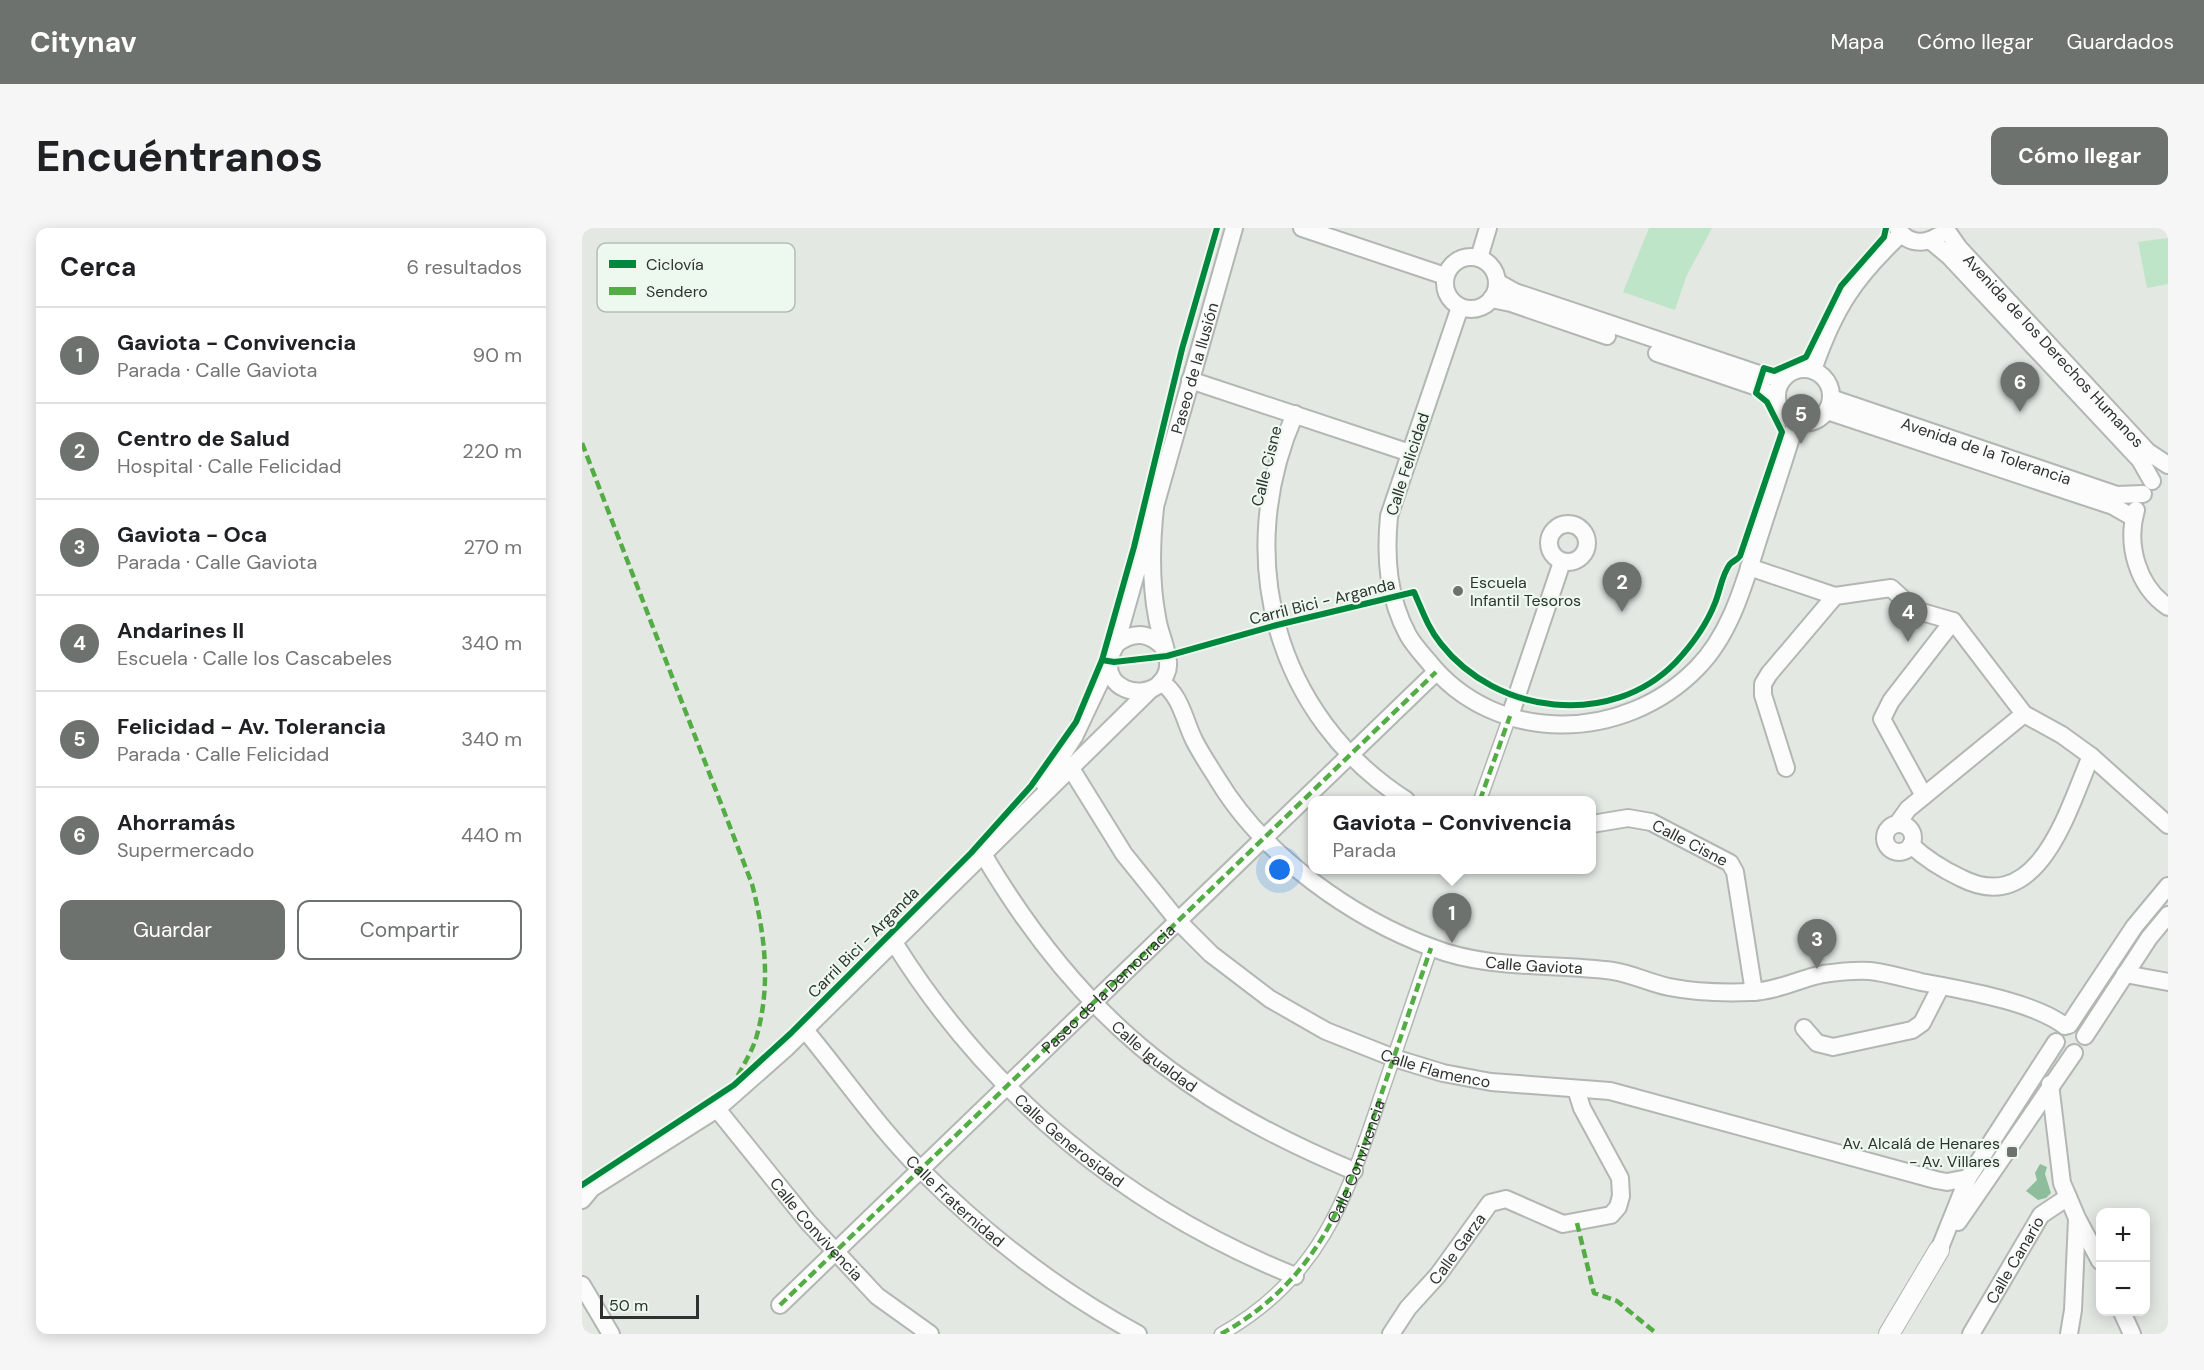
<!DOCTYPE html>
<html lang="es">
<head>
<meta charset="utf-8">
<style>
  :root { --surface:#fff; --page:#f6f6f6; --text:#202124; --muted:#757577; --line:#e0e0e0; --accent:#6e726f }
  body { margin:0; font-family:"DM Sans",sans-serif; background:var(--page); color:var(--text) }
  .controls { position:absolute; right:18px; bottom:18px; display:grid; overflow:hidden; border-radius:12px; box-shadow:0 3px 15px #0003 }
  .controls button { width:54px; height:54px; display:grid; place-items:center; padding:0; border:0; border-bottom:2px solid var(--line); background:var(--surface); color:var(--text); font:30px sans-serif }
  .scale { position:absolute; left:18px; bottom:15px; width:99px; box-sizing:border-box; padding-left:6px; border:3px solid #2f3330; border-top:0; font-size:16px; line-height:21px; white-space:nowrap; color:#2f3330; -webkit-text-stroke:4px #edf8ef; paint-order:stroke }
  .you { position:absolute; left:698px; top:642px; width:21px; height:21px; margin:-15px; border:4px solid #fff; border-radius:50%; background:#1a73e8; box-shadow:0 0 0 9px #1a73e833 }
  .badge { display:grid; place-items:center; width:39px; height:39px; border-radius:50%; background:var(--accent); color:#fff; font-size:20px; font-weight:700 }
  .pin { position:absolute; translate:-50% -50px; filter:drop-shadow(0 2px 3px #0008) }
  .pin::after { content:''; position:absolute; top:32px; width:21px; height:18px; background:inherit; clip-path:polygon(0 0,100% 0,50% 100%) }
  .popup { position:absolute; left:726px; top:568px; width:288px; height:78px; box-sizing:border-box; display:grid; place-content:center; border-radius:12px; background:var(--surface); filter:drop-shadow(0 2px 4px #0005); font-size:20px; white-space:nowrap; color:var(--muted) }
  .popup b { font-size:22px; color:var(--text) }
  .popup::after { content:''; position:absolute; left:50%; top:100%; margin-left:-12px; border:12px solid transparent; border-top-color:var(--surface) }
  .list { margin:0; padding:0; list-style:none }
  h2 { display:flex; justify-content:space-between; align-items:center; height:78px; margin:0; padding:0 24px; font-size:26px }
  h2 small { font-size:20px; font-weight:400; color:var(--muted) }
  .list li { display:grid; grid-template-columns:39px 1fr auto; gap:18px; align-items:center; box-sizing:border-box; height:96px; padding:0 24px; border-top:2px solid var(--line) }
  .list b { display:block; font-size:22px; white-space:nowrap }
  .list p { margin:0; font-size:20px; white-space:nowrap; color:var(--muted) }
  .list em { font-size:20px; font-style:normal; color:var(--muted) }
  .actions { display:flex; gap:12px; padding:18px 24px }
  .actions a { flex:1; padding:14px 0; border:2px solid var(--accent); border-radius:12px; text-align:center; font-size:21px; color:var(--accent) }
  .actions .main { background:var(--accent); color:#fff }
  .map { position:relative; flex:none; width:1586px; height:1106px; overflow:hidden; border-radius:12px }
  header { display:flex; align-items:center; gap:36px; box-sizing:border-box; height:84px; padding:0 30px; background:var(--accent); color:#fff }
  header strong { font-size:28px }
  nav { display:flex; gap:33px; margin-inline-start:auto; font-size:21px }
  .intro { display:flex; align-items:center; justify-content:space-between; box-sizing:border-box; height:144px; padding:0 36px }
  h1 { margin:0; font-size:42px }
  .button { padding:15px 27px; border-radius:12px; background:var(--accent); color:#fff; font-size:21px; font-weight:700 }
  main { display:flex; gap:36px; padding:0 36px }
  aside { flex:1; background:var(--surface); border-radius:12px; box-shadow:0 3px 15px #0003 }
  .map>svg:first-child { display:block }
  .green { fill:#bee5c8 }
  .water { fill:#8ebd9b }
  .lines { fill:none; stroke-linecap:round; stroke-linejoin:round }
  .pedestrian-casing { stroke:#b3b7b3; stroke-width:15 }
  .minor-casing { stroke:#b3b7b3; stroke-width:20 }
  .tertiary-casing { stroke:#b3b7b3; stroke-width:22 }
  .pedestrian { stroke:#fbfcfb; stroke-width:12 }
  .minor { stroke:#fbfcfb; stroke-width:16 }
  .tertiary { stroke:#fbfcfb; stroke-width:20 }
  .quiet { stroke:#54ac45; stroke-width:4.5; stroke-dasharray:9 4.5; stroke-linecap:butt }
  .cycleway-casing { stroke:#edf8ef; stroke-width:10 }
  .cycleway { stroke:#00873e; stroke-width:6 }
  .poi-dot { fill:#6e726f; stroke:#edf8ef; stroke-width:2 }
  .labels { text-anchor:middle; stroke-width:4.5; stroke-linejoin:round; paint-order:stroke }
  .street-label { font-size:16px; fill:#2f3330; stroke:#edf8ef }
  .poi-label { font-size:16px; fill:#2f3330; stroke:#edf8ef; text-anchor:start }
  .key { fill:#edf8ef; stroke:#b4bdb6; stroke-width:1.5 }
  .key-label { font-size:16px; fill:#2f3330 }
</style>
</head>
<body>
<header>
<strong>Citynav</strong>
<nav><a>Mapa</a><a>Cómo llegar</a><a>Guardados</a></nav>
</header>
<div class="intro"><h1>Encuéntranos</h1><a class="button">Cómo llegar</a></div>
<main>
<aside>
<h2>Cerca<small>6 resultados</small></h2>
<ul class="list">
<li><span class="badge">1</span><div><b>Gaviota - Convivencia</b><p>Parada · Calle Gaviota</p></div><em>90 m</em></li>
<li><span class="badge">2</span><div><b>Centro de Salud</b><p>Hospital · Calle Felicidad</p></div><em>220 m</em></li>
<li><span class="badge">3</span><div><b>Gaviota - Oca</b><p>Parada · Calle Gaviota</p></div><em>270 m</em></li>
<li><span class="badge">4</span><div><b>Andarines II</b><p>Escuela · Calle los Cascabeles</p></div><em>340 m</em></li>
<li><span class="badge">5</span><div><b>Felicidad - Av. Tolerancia</b><p>Parada · Calle Felicidad</p></div><em>340 m</em></li>
<li><span class="badge">6</span><div><b>Ahorramás</b><p>Supermercado</p></div><em>440 m</em></li>
</ul>
<div class="actions"><a class="main">Guardar</a><a>Compartir</a></div>
</aside>
<div class="map">
<svg width="1586" height="1106" viewBox="0 0 1586 1106">
  <rect width="100%" height="100%" fill="#e3e8e3"/>
  <path class="green" d="M1067,0H1130L1104,49L1093,82L1041,64Z
    M1586,10V56L1565,60L1556,14Z"/>
  <path class="water" d="M1458,936L1465,939L1463,946L1469,965L1464,970L1456,972L1444,963L1455,952L1453,945Z"/>
  <g class="lines">
    <defs>
      <g id="pedestrian">
        <path d="M898,572L928,488"/>
        <path id="s1" d="M639,1106C739,1050 765,969 799,867C816,818 832,769 849,720"/>
      </g>
      <g id="minor">
        <path d="M720,0L863,48"/>
        <path d="M1316,0C1324,16 1342,17 1356,8"/>
        <path id="s2" d="M1363,0L1377,20L1566,224L1586,237"/>
        <path d="M1349,13L1367,28L1558,232L1570,253"/>
        <circle cx="889" cy="55" r="26"/>
        <path d="M897,30L906,0"/>
        <path d="M915,54L933,64L1180,147L1202,150"/>
        <path d="M909,71L929,75L1025,108"/>
        <path d="M878,79L807,288C803,330 806,370 826,407C831,416 839,425 846,433C913,518 1042,515 1115,440C1150,405 1163,352 1178,306C1190,268 1203,231 1214,193"/>
        <path d="M1075,125L1175,159L1195,169"/>
        <circle cx="1222" cy="168" r="27"/>
        <path d="M1231,142C1252,81 1272,50 1319,6"/>
        <path d="M608,152L828,225"/>
        <path id="s3" d="M1249,170L1535,267L1561,266"/>
        <path d="M1245,183L1531,278L1552,290"/>
        <path d="M713,186C650,328 693,488 824,572"/>
        <path id="s4" d="M573,280C569,317 568,352 575,389C577,404 585,419 586,434C587,443 582,452 575,458C556,471 524,460 527,433C528,427 532,421 534,416L652,0"/>
        <path d="M1554,282C1544,316 1555,358 1586,379"/>
        <circle cx="986" cy="315" r="19"/>
        <path d="M1167,339L1253,368L1309,360L1333,382L1371,393L1442,486L1480,507L1509,528L1586,597"/>
        <path d="M534,416C552,403 567,404 582,420"/>
        <path id="s5" d="M579,454C599,467 602,492 612,512C619,526 628,539 636,552C682,628 770,690 851,720C907,742 972,735 1031,743C1050,746 1068,755 1087,759C1112,764 1144,765 1170,764C1195,763 1217,751 1241,746C1255,744 1274,742 1288,743C1305,745 1322,750 1339,754C1380,762 1450,773 1483,798"/>
        <path d="M928,488L980,334"/>
        <path id="s6" d="M488,539L542,626L596,693L629,726L688,771L744,803L812,830L861,845L909,854L1028,863L1354,952L1365,954L1386,950"/>
        <path d="M1204,540L1181,467V456L1187,446L1253,368"/>
        <path d="M462,555L492,509L527,435"/>
        <path d="M1342,568L1300,491L1309,473L1371,393"/>
        <path d="M1316,595L1326,581L1442,486"/>
        <circle cx="1317" cy="610" r="14"/>
        <path id="s7" d="M1010,596L1046,590L1069,594L1148,635L1153,644L1172,764"/>
        <path d="M1329,617C1344,631 1360,641 1379,650C1457,690 1486,581 1509,528"/>
        <path id="s8" d="M401,626C496,787 601,872 772,943"/>
        <path id="s9" d="M313,716C409,869 546,981 713,1048"/>
        <path d="M1543,746L1586,754"/>
        <path d="M1487,797L1552,699L1586,658"/>
        <path d="M1222,800L1235,815L1251,819L1330,802L1340,795L1359,758"/>
        <path id="s10" d="M223,802C262,849 296,899 339,942C404,1007 475,1062 556,1106"/>
        <path d="M1503,808L1567,710L1586,687"/>
        <path d="M1468,856L1480,955L1495,990L1518,1033"/>
        <path id="s11" d="M135,881L226,994L295,1068L348,1106"/>
        <path d="M0,972L10,960L135,881L203,821L568,462"/>
        <path d="M1376,994L1492,825"/>
        <path d="M1357,1022L1386,950L1474,814"/>
        <path d="M0,1057L29,1106"/>
        <path id="s12" d="M198,1077L854,444"/>
        <path d="M1540,1084L1550,1106"/>
        <path id="s13" d="M809,1106L826,1080L856,1047L908,975L924,971L981,996L1029,987L1036,979L1039,968L1038,950L1000,880L994,861"/>
        <path id="s14" d="M1389,1106L1459,987L1486,969"/>
        <path d="M1487,1106L1491,1082L1495,991"/>
      </g>
      <path id="tertiary" d="M1307,1106L1357,1022"/>
    </defs>
    <use href="#pedestrian" class="pedestrian-casing"/>
    <use href="#minor" class="minor-casing"/>
    <use href="#tertiary" class="tertiary-casing"/>
    <use href="#pedestrian" class="pedestrian"/>
    <use href="#minor" class="minor"/>
    <use href="#tertiary" class="tertiary"/>
    <path class="quiet" d="M0,215L170,656C183,707 189,756 175,807C171,822 162,836 155,849
      M898,572L928,488
      M995,995L1012,1065L1035,1073L1075,1106
      M198,1077L854,444
      M639,1106C739,1050 765,969 799,867C816,818 832,769 849,720"/>
    <defs>
      <path id="cycleway" d="M520,432L532,434L585,428L695,397L832,364C840,382 846,400 859,416C914,486 1028,501 1093,435C1110,417 1124,398 1133,375C1138,363 1140,346 1148,336C1151,333 1155,332 1158,328L1200,204L1185,174L1174,165L1182,140L1192,143L1224,129L1259,58L1302,9L1304,0
        M0,957L152,857L209,805L389,625L449,558L494,494L520,432L552,319L600,121L635,0"/>
    </defs>
    <use href="#cycleway" class="cycleway-casing"/>
    <use href="#cycleway" class="cycleway"/>
  </g>
  <g class="poi-dot">
    <circle cx="876" cy="363" r="6"/>
    <rect x="1424" y="918" width="12" height="12" rx="3"/>
  </g>
  <g class="labels">
    <g class="street-label">
      <text dy="6" stroke="none"><textPath href="#s2" startOffset="164">Avenida de los Derechos Humanos</textPath></text>
      <text dy="6" stroke="none"><textPath href="#s4" startOffset="556">Paseo de la Ilusión</textPath></text>
      <text dy="6" stroke="none"><textPath href="#s3" startOffset="164">Avenida de la Tolerancia</textPath></text>
      <text transform="translate(825 236) rotate(-72)" y="6">Calle Felicidad</text>
      <text transform="translate(684 238) rotate(-76)" y="6">Calle Cisne</text>
      <text transform="translate(740 373) rotate(-14)" y="6">Carril Bici - Arganda</text>
      <text dy="6" stroke="none"><textPath href="#s7" startOffset="104">Calle Cisne</textPath></text>
      <text transform="translate(281 714) rotate(-45)" y="6">Carril Bici - Arganda</text>
      <text dy="6" stroke="none"><textPath href="#s5" startOffset="495">Calle Gaviota</textPath></text>
      <text dy="6" stroke="none"><textPath href="#s12" startOffset="456">Paseo de la Democracia</textPath></text>
      <text dy="6" stroke="none"><textPath href="#s8" startOffset="267">Calle Igualdad</textPath></text>
      <text dy="6" stroke="none"><textPath href="#s6" startOffset="490">Calle Flamenco</textPath></text>
      <text dy="6" stroke="none"><textPath href="#s9" startOffset="264">Calle Generosidad</textPath></text>
      <text dy="6" stroke="none"><textPath href="#s1" startOffset="225">Calle Convivencia</textPath></text>
      <text dy="6" stroke="none"><textPath href="#s10" startOffset="228">Calle Fraternidad</textPath></text>
      <text dy="6" stroke="none"><textPath href="#s11" startOffset="156">Calle Convivencia</textPath></text>
      <text dy="6" stroke="none"><textPath href="#s13" startOffset="108">Calle Garza</textPath></text>
      <text dy="6" stroke="none"><textPath href="#s14" startOffset="86">Calle Canario</textPath></text>
    </g>
    <g class="poi-label">
      <text x="888" y="360">Escuela<tspan x="888" dy="18">Infantil Tesoros</tspan></text>
      <text x="1418" y="921" text-anchor="end">Av. Alcalá de Henares<tspan x="1418" dy="18">- Av. Villares</tspan></text>
    </g>
  </g>
  <rect x="15" y="15" width="198" height="69" rx="9" class="key"/>
  <rect x="27" y="32" width="27" height="8" fill="#00873e"/>
  <rect x="27" y="59" width="27" height="8" fill="#54ac45"/>
  <g class="key-label">
    <text x="64" y="42">Ciclovía</text>
    <text x="64" y="69">Sendero</text>
  </g>
</svg>
<div class="controls">
<button>+</button>
<button>−</button>
</div>
<div class="scale">50 m</div>
<div class="you"></div>
<div class="pin badge" style="left:870px;top:715px">1</div>
<div class="popup"><b>Gaviota - Convivencia</b>Parada</div>
<div class="pin badge" style="left:1040px;top:384px">2</div>
<div class="pin badge" style="left:1235px;top:741px">3</div>
<div class="pin badge" style="left:1326px;top:414px">4</div>
<div class="pin badge" style="left:1219px;top:216px">5</div>
<div class="pin badge" style="left:1438px;top:184px">6</div>
</div>
</main>
</body>
</html>
